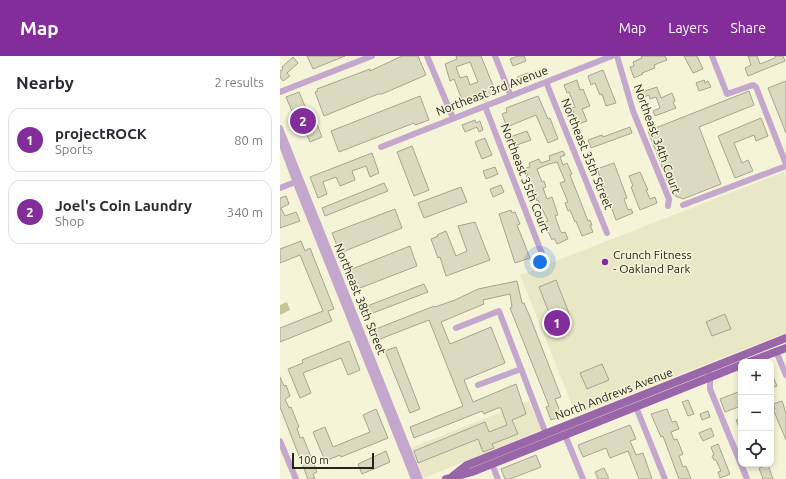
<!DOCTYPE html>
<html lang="en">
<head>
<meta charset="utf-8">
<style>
  :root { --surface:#fff; --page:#f2f2f3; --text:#2b2b33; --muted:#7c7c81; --line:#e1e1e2; --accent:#832d9b }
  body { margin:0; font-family:Ubuntu,sans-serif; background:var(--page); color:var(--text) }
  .controls { position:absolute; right:12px; bottom:12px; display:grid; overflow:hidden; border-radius:8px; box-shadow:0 2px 6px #0003 }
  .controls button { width:36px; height:36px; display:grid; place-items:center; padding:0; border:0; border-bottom:1px solid var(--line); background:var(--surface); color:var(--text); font:20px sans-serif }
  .scale { position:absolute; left:12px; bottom:10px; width:82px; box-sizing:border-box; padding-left:4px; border:2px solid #26251b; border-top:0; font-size:11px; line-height:14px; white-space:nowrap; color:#26251b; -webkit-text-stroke:3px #f5f3d8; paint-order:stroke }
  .you { position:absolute; left:260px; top:206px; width:14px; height:14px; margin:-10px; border:3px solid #fff; border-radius:50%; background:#1a73e8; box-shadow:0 0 0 6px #1a73e833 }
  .badge { display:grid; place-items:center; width:26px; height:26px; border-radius:50%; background:var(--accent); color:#fff; font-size:13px; font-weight:700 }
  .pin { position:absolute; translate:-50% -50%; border:2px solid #fff; box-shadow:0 1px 4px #0006 }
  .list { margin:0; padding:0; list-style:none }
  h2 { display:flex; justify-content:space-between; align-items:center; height:52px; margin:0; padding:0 16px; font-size:17px }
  h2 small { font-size:13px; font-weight:400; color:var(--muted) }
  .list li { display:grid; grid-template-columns:26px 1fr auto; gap:12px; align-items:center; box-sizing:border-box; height:64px; margin:0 8px 8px; padding:0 8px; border:1px solid var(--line); border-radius:12px }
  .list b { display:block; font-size:15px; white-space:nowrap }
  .list p { margin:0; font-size:13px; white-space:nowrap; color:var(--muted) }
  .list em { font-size:13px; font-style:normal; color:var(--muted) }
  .icon { flex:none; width:22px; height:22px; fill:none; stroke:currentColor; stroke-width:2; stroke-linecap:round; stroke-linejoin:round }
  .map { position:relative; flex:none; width:506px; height:423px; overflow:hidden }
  header { display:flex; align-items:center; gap:24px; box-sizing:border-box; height:56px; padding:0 20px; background:var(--accent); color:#fff }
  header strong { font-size:19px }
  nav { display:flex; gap:22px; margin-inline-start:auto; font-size:14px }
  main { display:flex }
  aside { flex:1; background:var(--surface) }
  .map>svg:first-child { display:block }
  .built { fill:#e9e7c5 }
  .green { fill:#c8c497 }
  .building { fill:#dbd9bf; stroke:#a7a58c; fill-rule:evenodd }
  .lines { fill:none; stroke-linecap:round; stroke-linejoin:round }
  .minor { stroke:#c3a7cc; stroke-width:6 }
  .major { stroke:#9a66aa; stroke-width:8 }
  .poi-dot { fill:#832d9b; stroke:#f5f3d8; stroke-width:1.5 }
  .labels { text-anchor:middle; stroke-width:3; stroke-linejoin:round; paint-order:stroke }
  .street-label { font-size:12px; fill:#26251b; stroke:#f5f3d8 }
  .poi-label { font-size:12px; fill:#26251b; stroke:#f5f3d8; text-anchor:start }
</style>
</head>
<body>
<header>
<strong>Map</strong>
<nav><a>Map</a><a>Layers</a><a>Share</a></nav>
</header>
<main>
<aside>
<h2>Nearby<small>2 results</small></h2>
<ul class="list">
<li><span class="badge">1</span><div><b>projectROCK</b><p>Sports</p></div><em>80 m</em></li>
<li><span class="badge">2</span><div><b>Joel's Coin Laundry</b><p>Shop</p></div><em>340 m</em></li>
</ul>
</aside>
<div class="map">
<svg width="506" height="423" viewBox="0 0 506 423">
  <rect width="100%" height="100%" fill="#f5f3d8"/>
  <path class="built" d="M504,116L506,121V277L296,359L240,219Z
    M249,345L261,374L144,422L131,392Z"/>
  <path class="green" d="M7,246L10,254L0,259V249Z"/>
  <path class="building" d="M27,0H65L33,13Z
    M122,0H138L146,19L102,38H98L44,60L35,36L38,35L37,33L90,13V15Z
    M176,0H201L216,37L184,49L174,23L170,25L165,8L177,3ZM190,6L198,26L190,29L187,20L180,22L176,11Z
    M238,0H244L246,5L233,10L230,3Z
    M361,0H385L387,4L374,9L375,12L362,17L363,18L354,22L350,11L354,10L353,6L362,2Z
    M404,0H417L423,13L413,17Z
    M468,0H477L480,8L495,2V0H503L505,5L468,20L465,12L471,9Z
    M13,1L18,7L7,17L10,20L3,25L0,21V15L3,13L2,11Z
    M323,14L336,47L326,50L322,38L320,39L315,27L311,29L308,20Z
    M248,17L251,24L240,28L237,21Z
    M297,24L300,34L303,33L310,50L302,53L307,65L298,68L292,52L295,51L289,36L287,37L284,29Z
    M424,24L425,27L428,25L431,31L419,35L416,27Z
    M506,25V77L488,32Z
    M377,31L381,42L392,37L395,45L393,46L396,52L375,60L373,55L380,52L376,41L370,43L369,39L364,41L362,36Z
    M469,35L474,49L419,71L441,128L403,143L393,139L368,75Z
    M19,36L29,60L33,58L42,81L30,86L19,60L15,62L6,41Z
    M140,40L149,64L135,69L134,67L59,96L51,75Z
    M258,40L268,63L270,62L278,83L268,87L256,59L227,71L222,58L227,56L226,52Z
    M481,62L488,80L476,85L474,79L454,87L462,107L468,104L473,115L455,122L438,80Z
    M195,64L196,67L200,65L203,74L199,76L197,71L185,76L182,69Z
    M350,71L352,77L311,92L308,84L322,79L323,81Z
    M247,75L251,84L234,90L230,81Z
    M205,82L212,99L202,103L195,86Z
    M132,90L149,134L134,140L117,96Z
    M283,95L285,99L280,101L283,109L287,107L292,118L290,119L303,152L308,165L310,164L312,169H310L313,176L302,180L296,165L295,166L290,154L288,155L285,147L288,146L280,127L285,125L277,106L269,108L257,113L262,126L264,125L266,131L263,132L267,143L272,141L278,159L275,160L280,174L282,177L285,176L288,183L277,188L274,182L272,184L267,173L264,166L268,165L258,144L257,145L253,134L249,135L247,130L250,129L246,119H248L246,112L250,111L249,107L259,103L261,107L270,104L269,100Z
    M92,97L99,117L90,121L86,110L72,115L75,124L60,130L56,121L43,126L47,138L38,142L30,121Z
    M334,107L347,142L344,143L348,154L351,153L353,157L336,164L317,113Z
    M215,111L218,118L206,123L203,115Z
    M360,116L368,134H366L370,143L375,141L377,147L360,154L351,131L353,130L349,120Z
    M104,127L108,135L45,160L42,152Z
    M221,129L224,136L213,141L210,133Z
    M181,131L187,146L144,162L138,147Z
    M6,140L9,148L1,152L5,160L16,156L20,165L0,172V142Z
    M115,153L122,172L60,197L52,177Z
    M231,154L232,157L235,156L240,168L237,169L250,202L235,207L219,158Z
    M195,166L210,204L166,220L160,201L158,202L151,183L158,180L157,179L166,175L176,200L187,195L178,170Z
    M21,185L25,195L30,192L54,253L48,255L52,265L0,286V272L43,255L20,199L0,207V193Z
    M130,190L137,210L75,234L67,215Z
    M276,224L290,260L273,267L259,231Z
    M237,225L242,247H244L250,261L281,341L275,343L282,360L271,364L266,351L269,350L230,252L232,251L230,238L203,244L204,248L161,266L170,288L211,271L225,307L184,324L193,346L236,328L246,358L232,364L238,378L212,388L214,392L203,396L198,383L138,407L134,395L205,366L209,376L227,369L221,352H218L204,358L202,355L134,382L130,371L183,350L149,264L95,285L91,275L154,250L155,251L175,244L198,233Z
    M144,228L148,236L85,260L82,252Z
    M445,258L451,273L432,280L426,266Z
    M69,285L80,314L68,319L61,302L23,317L31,337L20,342L8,313L23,307L22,304Z
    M116,291L140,353L130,357L105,295Z
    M322,308L329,324L307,333L300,317Z
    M491,316L497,330L491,332Z
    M0,321L4,330L6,329L10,340L5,343L9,352L11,351L19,371L17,372L20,382L23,381L37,416L33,418L35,423H28L0,351Z
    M458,336L461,345V350L445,356L440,343Z
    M408,344L414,358L408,360L402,346Z
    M502,345L506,357V384L493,353H495L493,348Z
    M96,353L108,382L61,401L60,399L45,405L33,376L45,371L53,391L90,376L83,359Z
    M387,353L392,366L396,365L399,373L391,376L394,384L397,383L403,398L399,400L403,411L406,410L411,423H399L383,380L381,381L371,358Z
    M428,355L430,361L422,364L420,358Z
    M461,362V376L456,364Z
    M350,369L356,383L350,385L356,399L363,397L372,423H359L348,395L330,402L326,392L303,401L298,389Z
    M431,372L434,380L423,385L419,377Z
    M438,388L450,418L440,422L438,416L441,415L436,404H434L432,400L434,399L431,391Z
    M106,395L110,406L82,418L78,408Z
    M256,399L261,411L230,423H225L221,413Z
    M488,409L493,423H483L479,412Z
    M324,412L329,423H318L315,416Z"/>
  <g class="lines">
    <path class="minor" d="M147,0L173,62
      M215,0L231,40
      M337,0L353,55L389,143L388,150
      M432,0L447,38L473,29L476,31L506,108
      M266,26L327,177
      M0,36L92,0
      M205,50L264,203
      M0,72L140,423
      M0,84L19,135L134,423
      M101,91L332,0
      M0,132L18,125
      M403,149L506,110
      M176,272L219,255L266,378
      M496,295L506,319
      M429,318L430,321V333L467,423
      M198,329L241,313
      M356,351L385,423
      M285,379L303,423
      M0,385L16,423
      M212,408L218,423"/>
    <path class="major" d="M469,306L506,292
      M173,420L187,409L506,282
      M166,423L192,416L212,408L461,309"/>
  </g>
  <circle class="poi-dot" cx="325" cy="206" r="4"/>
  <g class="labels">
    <g class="street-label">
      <text transform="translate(212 35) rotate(-21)" y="4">Northeast 3rd Avenue</text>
      <text transform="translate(377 83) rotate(70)" y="4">Northeast 34th Court</text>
      <text transform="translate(307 98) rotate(68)" y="4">Northeast 35th Street</text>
      <text transform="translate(245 122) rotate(69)" y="4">Northeast 35th Court</text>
      <text transform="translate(80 243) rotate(68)" y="4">Northeast 38th Street</text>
      <text transform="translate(334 338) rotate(-21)" y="4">North Andrews Avenue</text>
    </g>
    <g class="poi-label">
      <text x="333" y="203">Crunch Fitness<tspan x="333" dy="14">- Oakland Park</tspan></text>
    </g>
  </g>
</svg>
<div class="controls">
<button>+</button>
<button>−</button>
<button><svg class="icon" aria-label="locate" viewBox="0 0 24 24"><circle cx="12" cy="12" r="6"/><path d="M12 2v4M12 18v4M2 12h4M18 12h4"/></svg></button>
</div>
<div class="scale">100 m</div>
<div class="you"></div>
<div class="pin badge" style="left:277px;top:267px">1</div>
<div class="pin badge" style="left:23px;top:65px">2</div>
</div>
</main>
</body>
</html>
